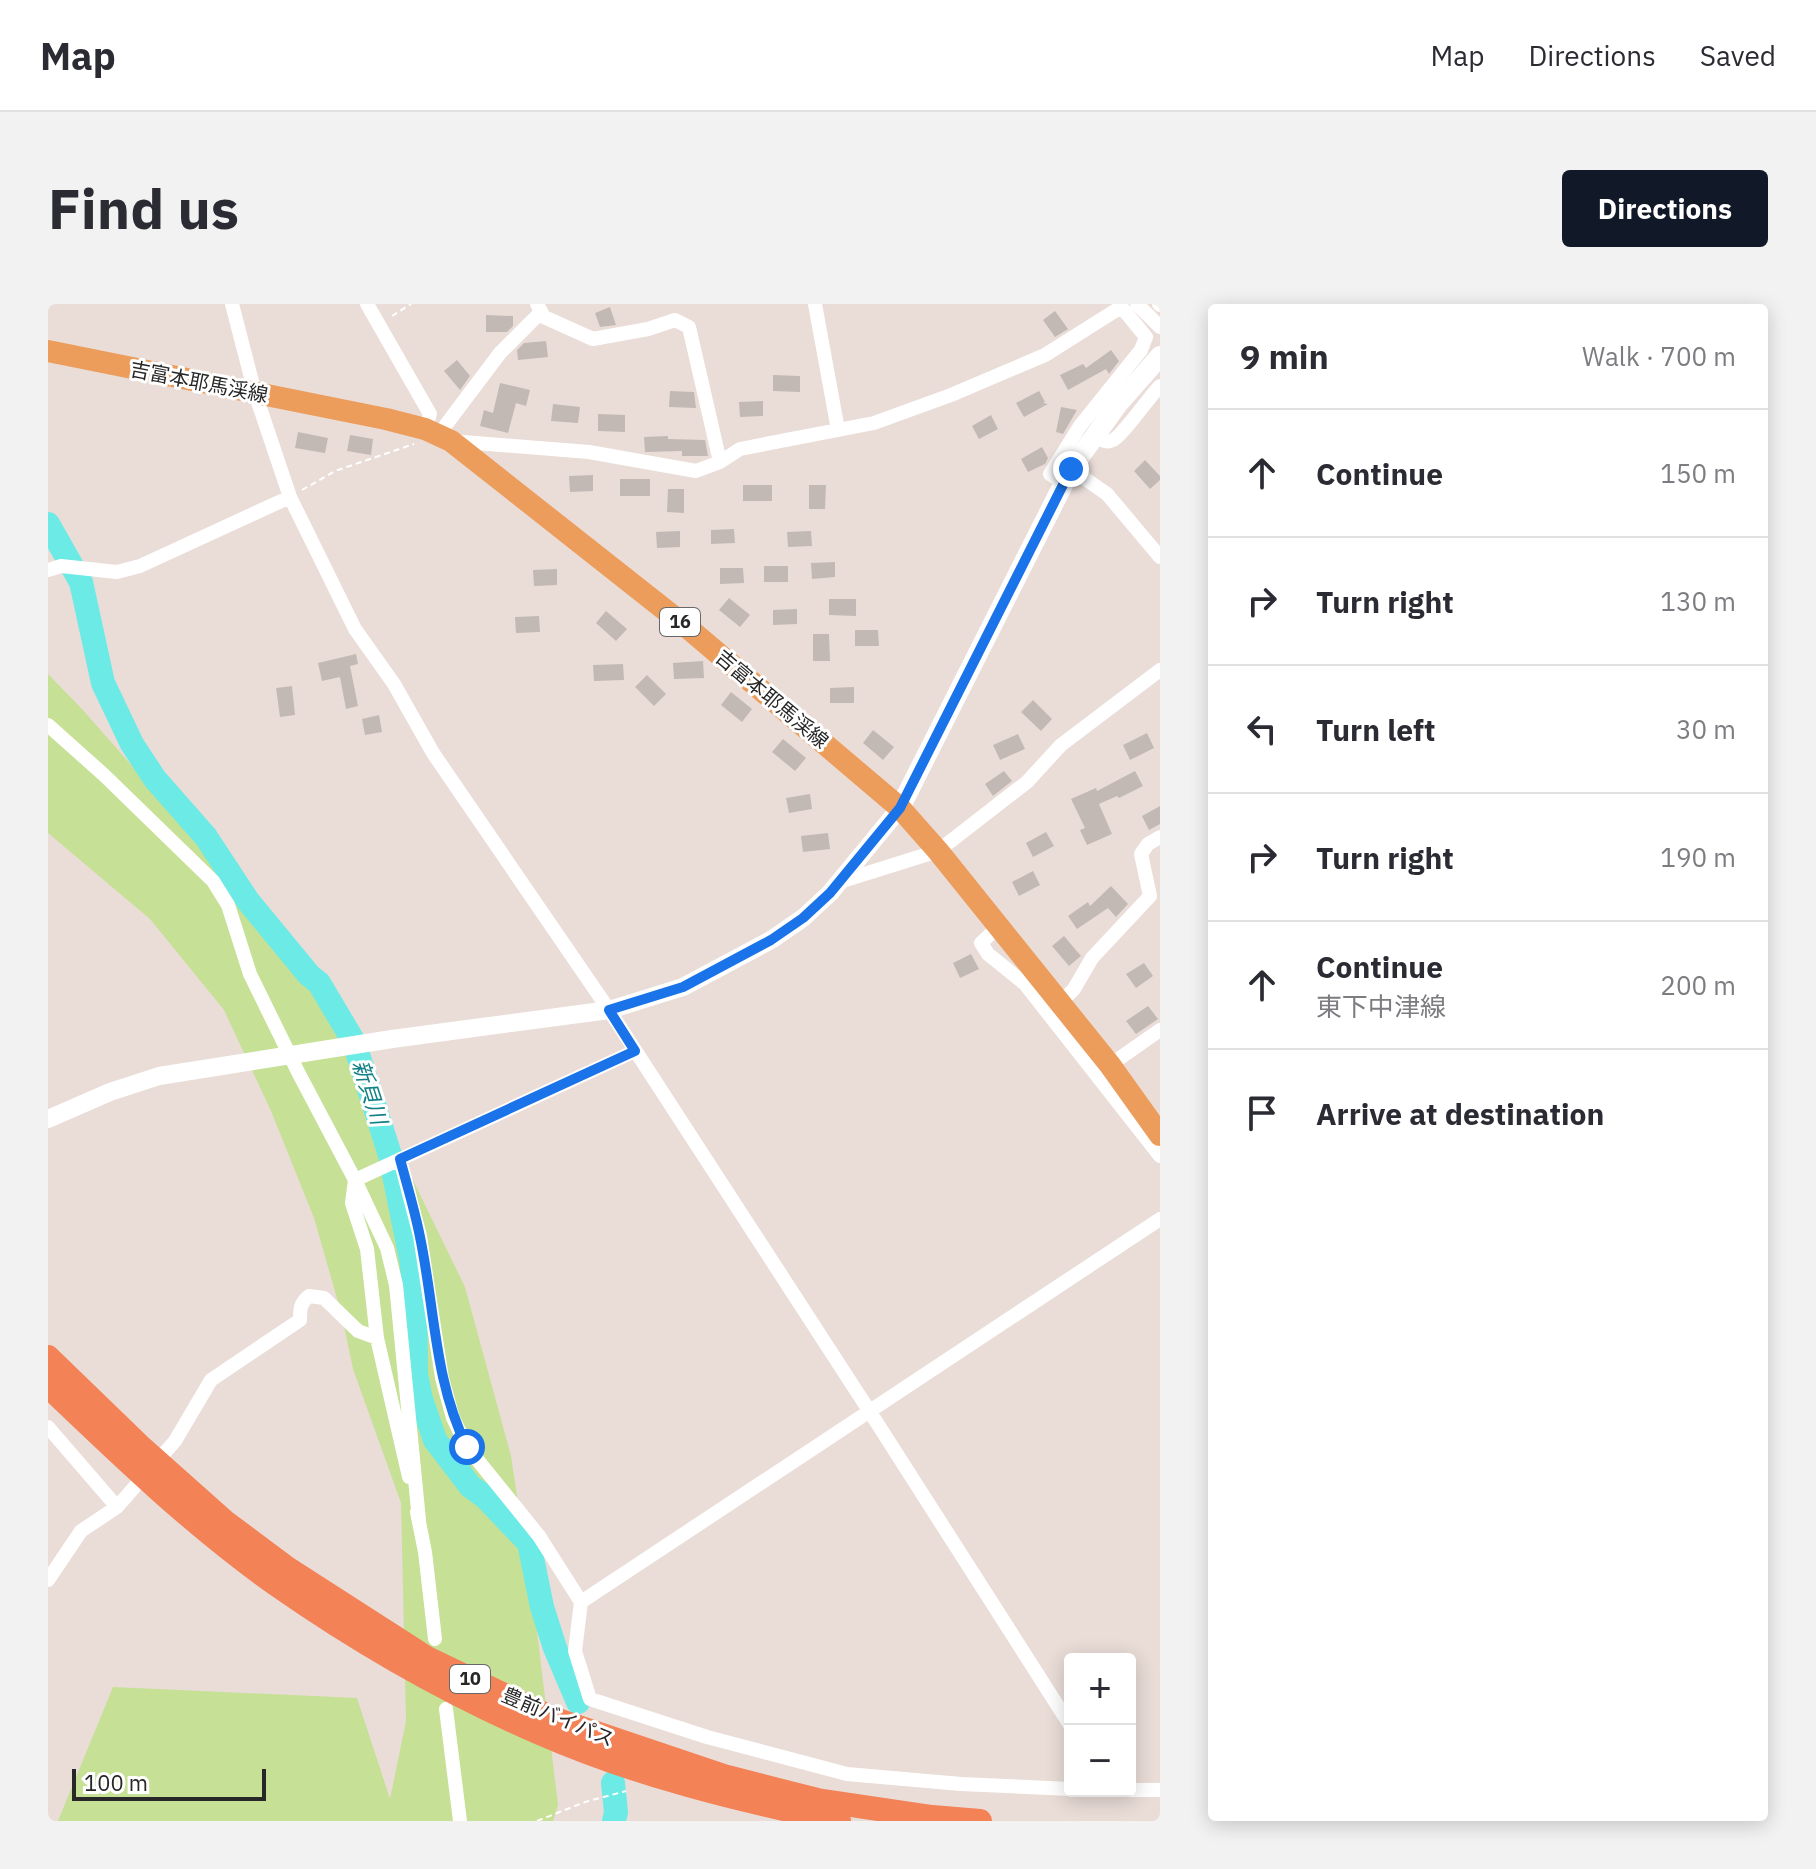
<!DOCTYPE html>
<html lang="en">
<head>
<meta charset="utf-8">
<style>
  :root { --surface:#fff; --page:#f2f2f3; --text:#2b2b33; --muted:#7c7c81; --line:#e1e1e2; --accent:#111827 }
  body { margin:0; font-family:"IBM Plex Sans","Noto Sans JP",sans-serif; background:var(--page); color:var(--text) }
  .controls { position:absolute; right:24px; bottom:24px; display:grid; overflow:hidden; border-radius:8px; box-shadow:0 4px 20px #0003 }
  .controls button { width:72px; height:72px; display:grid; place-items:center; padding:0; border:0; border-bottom:2px solid var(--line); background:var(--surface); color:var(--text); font:40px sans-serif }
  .scale { position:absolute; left:24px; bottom:20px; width:194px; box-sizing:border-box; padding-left:8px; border:4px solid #272727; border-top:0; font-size:22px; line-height:28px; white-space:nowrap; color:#272727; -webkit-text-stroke:6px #fff; paint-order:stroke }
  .stop { position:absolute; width:24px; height:24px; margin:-18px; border:6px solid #1a73e8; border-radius:50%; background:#fff }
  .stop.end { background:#1a73e8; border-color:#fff; box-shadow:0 2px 8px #0008 }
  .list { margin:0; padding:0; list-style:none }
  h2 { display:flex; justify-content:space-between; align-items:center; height:104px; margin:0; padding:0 32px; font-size:34px }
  h2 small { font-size:26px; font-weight:400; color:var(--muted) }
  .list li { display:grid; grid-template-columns:52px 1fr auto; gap:24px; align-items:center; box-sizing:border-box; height:128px; padding:0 32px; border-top:2px solid var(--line) }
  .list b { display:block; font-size:30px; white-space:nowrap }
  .list p { margin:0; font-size:26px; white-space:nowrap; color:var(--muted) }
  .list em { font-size:26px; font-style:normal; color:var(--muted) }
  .icon { flex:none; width:44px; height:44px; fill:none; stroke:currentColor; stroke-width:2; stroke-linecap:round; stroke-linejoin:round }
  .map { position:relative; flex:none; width:1112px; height:1517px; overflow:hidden; border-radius:8px }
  header { display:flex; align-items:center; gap:48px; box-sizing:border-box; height:112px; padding:0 40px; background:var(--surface); border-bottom:2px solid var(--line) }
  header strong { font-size:38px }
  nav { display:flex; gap:44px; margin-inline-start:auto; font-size:28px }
  .intro { display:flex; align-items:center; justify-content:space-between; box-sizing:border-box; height:192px; padding:0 48px }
  h1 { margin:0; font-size:56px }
  .button { padding:20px 36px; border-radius:8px; background:var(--accent); color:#fff; font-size:28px; font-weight:700 }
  main { display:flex; gap:48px; padding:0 48px }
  aside { flex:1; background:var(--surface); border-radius:8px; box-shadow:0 4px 20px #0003 }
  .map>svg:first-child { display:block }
  .green { fill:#c6e095 }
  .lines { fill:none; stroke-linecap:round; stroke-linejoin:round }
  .river { stroke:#6ceae5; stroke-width:24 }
  .building { fill:#c2b9b4 }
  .path { stroke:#fff; stroke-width:2; stroke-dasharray:6 4; stroke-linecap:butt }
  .minor { stroke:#fff; stroke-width:14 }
  .tertiary { stroke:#fff; stroke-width:18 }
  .secondary { stroke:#fff; stroke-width:20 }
  .primary { stroke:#ec9d5b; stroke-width:22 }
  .trunk { stroke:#f38257; stroke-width:24 }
  .route { stroke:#1a73e8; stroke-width:10 }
  .labels { text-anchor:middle; stroke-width:6; stroke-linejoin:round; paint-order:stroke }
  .shield { fill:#fff; stroke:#686868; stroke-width:2 }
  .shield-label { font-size:18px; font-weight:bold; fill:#272727 }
  .street-label { font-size:20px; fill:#272727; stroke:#fff }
  .water-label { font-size:22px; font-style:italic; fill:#108185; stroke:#fff }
</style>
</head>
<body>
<header>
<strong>Map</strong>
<nav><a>Map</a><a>Directions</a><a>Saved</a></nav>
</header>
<div class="intro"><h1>Find us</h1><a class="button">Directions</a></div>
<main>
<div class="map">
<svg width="1112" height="1517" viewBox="0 0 1112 1517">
  <rect width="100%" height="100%" fill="#eaddd8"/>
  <path class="green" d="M0,370L34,405L216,612L308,759L417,983L463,1152L487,1311L510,1501L505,1517H10L65,1383L309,1394L342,1495L358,1417L353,1199L305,1065L294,1012L266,914L223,807L176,706L102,615L0,529Z"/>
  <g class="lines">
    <path class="river" d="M0,220L33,278L55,379L84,440L107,475L158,533L200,597L261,671L271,679L306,738L342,851L363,955L367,987L368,1070L373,1095L387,1136L422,1182L437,1193L481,1239L494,1303L507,1344L530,1398
      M565,1479L568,1508L566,1517"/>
  </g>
  <path class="building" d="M562,3L568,21L552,23L547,9Z
    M1007,7L1020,25L1007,33L995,16Z
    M438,11L465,12V22L459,28H438Z
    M498,37L500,53L470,56L469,46L476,39Z
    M1063,46L1071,57L1061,70L1058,65L1020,86L1012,71L1035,60L1038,64Z
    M409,56L422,72L412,86L396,67Z
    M725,71L752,72V88L725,87Z
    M452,79L482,86L478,102L468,99L460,129L432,122L436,106L445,109Z
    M622,87L646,88L648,104L621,103Z
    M991,87L997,98L995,99L1000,100L976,113L968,99Z
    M715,97V112L692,113L691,98Z
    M505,100L532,103L530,119L503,117Z
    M1013,103L1029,106L1015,130L1008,128Z
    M550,110L577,111V128L550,127Z
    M943,111L950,125L931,135L924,122Z
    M250,128L280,134L277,149L247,144Z
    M302,131L325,135L323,151L299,147Z
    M620,132V135L657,136L660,152H634V147L597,148L596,133Z
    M994,143L1000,154L997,160L980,168L973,155Z
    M1097,156L1112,172V176L1102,185L1086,167Z
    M545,171V187L522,188L521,172Z
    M572,175H602V192H572Z
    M695,181H724V197H695Z
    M761,181H778L777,205H761Z
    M620,185H636V209L619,208Z
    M686,225L687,239L663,240V226Z
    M632,227V243L609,244L608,228Z
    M763,227L764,242L740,243L739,228Z
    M787,258V273L764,275L763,259Z
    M716,262H740V278H716Z
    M672,264H695L696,279L672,280Z
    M509,265V281L486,282L485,266Z
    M681,294L702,311L692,323L671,306Z
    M781,295H808V312L781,311Z
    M749,305V320L725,321V306Z
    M558,307L579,325L568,337L548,319Z
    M491,312L492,328L468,329L467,313Z
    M807,326H830L831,342H807Z
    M765,330H781L782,357H765Z
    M308,350L310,360L302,362L310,402L298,405L292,373L274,377L270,359Z
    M655,357L656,374L626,375L625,359Z
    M575,360L576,376L546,377L545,361Z
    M599,371L618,390L606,402L587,383Z
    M244,382L247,411L232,413L228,384Z
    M806,383V399H782V384Z
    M683,388L704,405L694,418L673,401Z
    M985,396L1004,415L993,427L973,408Z
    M331,411L334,428L317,431L314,415Z
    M825,426L846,443L835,456L815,439Z
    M1099,429L1106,444L1082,456L1075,441Z
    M970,430L977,445L952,456L945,441Z
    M735,435L758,454L747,467L724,448Z
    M956,467L964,477L945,492L937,480Z
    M1087,467L1095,482L1071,494L1069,492L1051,500L1064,530L1039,541L1032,526L1037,524L1023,495L1048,484L1049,487Z
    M762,490L764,505L741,509L738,494Z
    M1112,502V520L1101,526L1094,512Z
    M998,528L1006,542L985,553L978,539Z
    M780,529L782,545L755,548L753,532Z
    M985,567L992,581L971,592L964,578Z
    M1063,582L1080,600L1068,613L1060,604L1029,625L1020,612L1040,598L1042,602Z
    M1016,632L1033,652L1021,662L1004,642Z
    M923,650L931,665L912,674L905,659Z
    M1096,659L1105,672L1088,684L1078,670Z
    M1100,702L1110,715L1088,730L1078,717Z"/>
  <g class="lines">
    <path class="path" d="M344,12L363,0
      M254,186L287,167L366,140
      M489,1517L537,1498L578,1487"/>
    <path class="minor" d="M184,0L207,89L242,193L307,325L346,380L385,449L561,706L822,1108L1022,1421
      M319,0L382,110L377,125
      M489,0L496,13L545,35L600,25L627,16L641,23L672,158
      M767,0L790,126
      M1089,0L1112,23
      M1111,0L1112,1
      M391,130L452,49L493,8
      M1047,132C1053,135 1058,140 1065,136C1074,132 1101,93 1112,82
      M403,137L541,148L648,167L672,158L692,145L826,119L903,91L997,51L1073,3
      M1023,165L1059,190L1112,253
      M1016,179L1002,170L1032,122L1093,46L1098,33L1071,0
      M0,266L13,262L69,268L92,262L242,193
      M0,421L56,471L165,577L180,601L202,670L250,768L307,876L339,944L348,981L371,1216
      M791,578L890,547L979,478L1013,441L1112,366
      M950,623L933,639L940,650L977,680L1112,852
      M1011,700L1026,685L1044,654L1102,592L1093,550L1100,540L1112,533
      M1062,761L1112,726
      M352,855L372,932L394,1074L405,1114L419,1143L491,1232L533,1298L527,1347L542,1395L659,1433L799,1470L913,1480L1022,1485
      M307,876L304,899L319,945L329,1034L361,1173
      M307,876L587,747
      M0,1123L69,1203
      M369,1208L377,1248L387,1335
      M0,1276L33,1227L69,1203L127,1137L163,1076L252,1016C252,1005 252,999 261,992L276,994L310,1027L329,1034
      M533,1298L1112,915
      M398,1405L412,1517
      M1082,1486H1112"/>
    <path class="tertiary" d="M0,815L62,788L111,772L344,735L561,706L635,683L723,636L755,614L782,589L852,504"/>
    <path class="secondary" d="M852,504L1023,165L1070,100L1112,52"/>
    <path class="primary" d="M0,47L338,115L377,125L403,137L640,324L852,504L890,547L1062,761L1112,831"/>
    <path class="trunk" d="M0,1053L94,1144L176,1217L239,1264L379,1354L504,1414L679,1473L769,1496L884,1513L932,1517
      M0,1082C73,1152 147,1223 229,1281C312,1339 401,1390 494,1430C588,1471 690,1496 791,1517"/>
  </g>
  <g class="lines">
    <path class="route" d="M419,1143C386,1077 387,1004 372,933C367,907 359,881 352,855L587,747L561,706L635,683L723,636L755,614L782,589L852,504L1023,165"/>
  </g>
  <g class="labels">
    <g class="shield">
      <rect x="612" y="304" width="40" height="28" rx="6"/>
      <rect x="402" y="1361" width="40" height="28" rx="6"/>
    </g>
    <g class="shield-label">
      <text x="632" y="324">16</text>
      <text x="422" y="1381">10</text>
    </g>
    <g class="street-label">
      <text transform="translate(151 78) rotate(11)" y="7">吉富本耶馬渓線</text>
      <text transform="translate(724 395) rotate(40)" y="7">吉富本耶馬渓線</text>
      <text transform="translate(510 1413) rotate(23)" y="7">豊前バイパス</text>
    </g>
    <g class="water-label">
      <text transform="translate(322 788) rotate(72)" y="8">新貝川</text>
    </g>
  </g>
</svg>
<div class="controls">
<button>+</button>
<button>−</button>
</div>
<div class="scale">100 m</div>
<div class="stop" style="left:419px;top:1143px"></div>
<div class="stop end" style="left:1023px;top:165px"></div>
</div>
<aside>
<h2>9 min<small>Walk · 700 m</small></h2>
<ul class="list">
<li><svg class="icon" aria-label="ahead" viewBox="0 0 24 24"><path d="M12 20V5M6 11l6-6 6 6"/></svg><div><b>Continue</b></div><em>150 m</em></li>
<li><svg class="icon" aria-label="right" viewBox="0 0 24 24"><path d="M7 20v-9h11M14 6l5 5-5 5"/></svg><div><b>Turn right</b></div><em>130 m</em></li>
<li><svg class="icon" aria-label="left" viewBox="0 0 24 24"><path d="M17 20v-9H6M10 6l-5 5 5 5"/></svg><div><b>Turn left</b></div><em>30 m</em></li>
<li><svg class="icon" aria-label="right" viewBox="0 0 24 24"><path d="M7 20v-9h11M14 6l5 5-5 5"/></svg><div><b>Turn right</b></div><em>190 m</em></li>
<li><svg class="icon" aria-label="ahead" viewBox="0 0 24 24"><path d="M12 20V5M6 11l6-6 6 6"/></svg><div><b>Continue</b><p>東下中津線</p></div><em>200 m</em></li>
<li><svg class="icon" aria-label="arrive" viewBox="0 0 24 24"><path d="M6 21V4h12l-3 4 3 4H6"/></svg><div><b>Arrive at destination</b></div></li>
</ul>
</aside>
</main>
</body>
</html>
